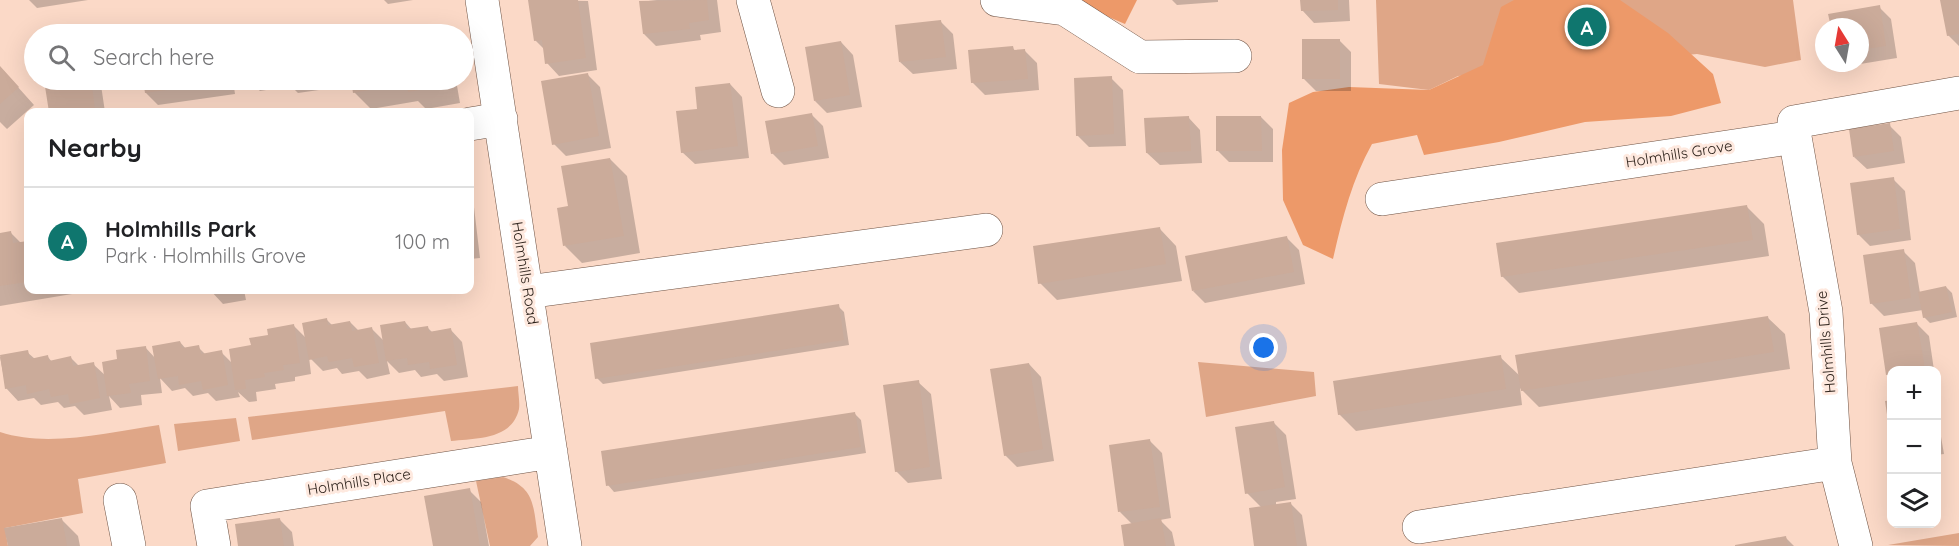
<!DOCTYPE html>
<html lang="en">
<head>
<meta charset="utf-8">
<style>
  :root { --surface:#fff; --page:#f6f6f6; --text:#202124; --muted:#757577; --line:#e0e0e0; --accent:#0f766e }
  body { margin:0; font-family:Quicksand,sans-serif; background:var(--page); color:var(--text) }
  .controls { position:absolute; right:18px; bottom:18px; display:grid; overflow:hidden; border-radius:12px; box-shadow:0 6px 24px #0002 }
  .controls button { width:54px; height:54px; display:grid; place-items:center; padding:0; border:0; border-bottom:2px solid var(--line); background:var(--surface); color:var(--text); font:30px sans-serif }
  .compass { position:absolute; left:1815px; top:18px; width:54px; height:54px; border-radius:50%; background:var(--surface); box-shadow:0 6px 24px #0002; rotate:349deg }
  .you { position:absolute; left:1264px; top:348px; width:21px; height:21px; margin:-15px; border:4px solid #fff; border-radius:50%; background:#1a73e8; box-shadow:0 0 0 9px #1a73e833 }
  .badge { display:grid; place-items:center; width:39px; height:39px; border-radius:50%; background:var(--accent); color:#fff; font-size:20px; font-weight:700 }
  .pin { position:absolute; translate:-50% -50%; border:3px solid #fff; box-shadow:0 2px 6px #0006 }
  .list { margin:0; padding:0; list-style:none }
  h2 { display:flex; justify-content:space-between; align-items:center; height:78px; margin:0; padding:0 24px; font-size:26px }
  h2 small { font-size:20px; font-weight:400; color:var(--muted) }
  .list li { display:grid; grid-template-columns:39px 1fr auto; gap:18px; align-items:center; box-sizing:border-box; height:108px; padding:0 24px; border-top:2px solid var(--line) }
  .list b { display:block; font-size:22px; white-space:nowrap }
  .list p { margin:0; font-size:20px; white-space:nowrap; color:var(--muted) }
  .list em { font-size:20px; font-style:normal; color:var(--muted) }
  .icon { flex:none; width:33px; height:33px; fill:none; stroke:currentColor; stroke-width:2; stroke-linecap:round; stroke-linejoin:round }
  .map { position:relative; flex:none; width:1959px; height:546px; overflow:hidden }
  .search { position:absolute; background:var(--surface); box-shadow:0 6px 24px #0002; left:24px; top:24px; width:450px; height:66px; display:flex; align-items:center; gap:15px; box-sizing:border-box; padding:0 21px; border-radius:33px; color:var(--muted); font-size:22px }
  .panel { position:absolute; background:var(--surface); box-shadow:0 6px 24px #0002; left:24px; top:108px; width:450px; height:186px; border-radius:12px }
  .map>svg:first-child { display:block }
  .green { fill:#dfa687 }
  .forest { fill:#ed9969 }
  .shadow { fill:#0003 }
  .building { fill:#cbab9a }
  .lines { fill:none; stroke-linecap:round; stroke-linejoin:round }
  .minor-casing { stroke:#6e5243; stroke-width:34 }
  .minor { stroke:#fff; stroke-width:33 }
  .labels { text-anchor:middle; stroke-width:6; stroke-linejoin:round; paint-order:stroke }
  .street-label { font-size:15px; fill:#291e17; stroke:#fee9df }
</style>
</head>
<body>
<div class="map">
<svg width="1959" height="546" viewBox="0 0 1959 546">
  <rect width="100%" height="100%" fill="#fbd9c7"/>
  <path class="green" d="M1376,0H1793L1801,60L1765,67L1697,54L1458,76L1429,90L1379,84Z
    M1198,362L1314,372L1316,396L1206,417Z
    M518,386C518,393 520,402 519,409C512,440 476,438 451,441L445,411L252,440L248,417Z
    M236,418L240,441L178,451L174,424Z
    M159,425L166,463L78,479L83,513L5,528L8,546H0V432C48,448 110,432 159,425Z
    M503,477C536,488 533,507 538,537L530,546H490L476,481Z
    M1959,533V546L1888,545Z"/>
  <path class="forest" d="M1069,0H1137L1125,24Z
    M1514,0H1620L1668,33L1713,74L1721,103L1671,116L1585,122L1499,142L1424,155L1417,135L1372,144C1352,180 1342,219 1333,259L1303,245L1283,200L1282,150L1289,103L1313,92L1349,87L1429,90L1483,65L1501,7Z"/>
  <path class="shadow" d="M29,0H88L37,8Z
    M384,0H413L388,4Z
    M529,0L588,1L597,70L559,76L547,63L545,50L535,40Z
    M657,0H717L721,32L700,35L701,40L656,46L644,34L640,2Z
    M1172,0H1218V2L1177,5Z
    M1302,0H1349L1350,21L1314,23L1302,10Z
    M1942,0H1959V46L1948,35Z
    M1879,7L1891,19L1897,58L1848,66L1846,63H1860V27H1832Z
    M941,22L953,34L957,69L913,74L900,62Z
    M434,30L438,34H408Z
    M1339,40L1351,52V91H1316L1304,79Z
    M841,42L853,55L862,107L827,113L815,101Z
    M1012,48L1016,51H1025L1037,63L1039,90L985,95L972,82Z
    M0,67L34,105L7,129L0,122Z
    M588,75L600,87L611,148L566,156L554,144Z
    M1111,78L1123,90L1126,146L1089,147L1077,135Z
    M46,80H112V83L101,85L105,112H51Z
    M144,80H233L235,94L158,105L146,93Z
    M248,80H324L326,89L298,93L291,86L260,91Z
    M352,80H456L460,103L426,109L418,101L371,109L354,92Z
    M730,84L742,97L749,158L695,164L682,152L699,110Z
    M811,114L823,126L829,158L784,165L772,153Z
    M1188,117L1200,130L1202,163L1160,165L1147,153Z
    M1261,117L1273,129V162H1229L1217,150Z
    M1889,125L1901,137L1905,163L1867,169L1854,157Z
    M610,159L627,176L640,253L582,263L565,246Z
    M1893,179L1905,191L1911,240L1870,246L1858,234Z
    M470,187L472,190L480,258L470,259Z
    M1747,207L1764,224L1769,256L1519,293L1502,276Z
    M1160,229L1176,246L1182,281L1057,300L1040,283Z
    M11,233L22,244L28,243V290H96L0,306V234Z
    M1287,238L1299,250L1305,284L1205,303L1193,291Z
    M1903,251L1915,263L1920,293L1946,287L1952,293L1957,317L1930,323L1924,317L1923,310L1884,316L1871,303Z
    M210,290H244L246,300L223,304Z
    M838,306L844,312L849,345L603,384L597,378Z
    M1768,318L1785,334L1790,369L1539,407L1520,388L1522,405L1356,431L1339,414L1500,357L1520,376Z
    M326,319L333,326L350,322L359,331L371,328L384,341L405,322L412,330L427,327L432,332L450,329L462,342L468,377L444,381L437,374L421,377L415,370L399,373L387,361L390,374L367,379L359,371L342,374L337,368L323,371L309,357L311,374L295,377V381L275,384L276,389L256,392L257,401L249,402L238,392L240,397L216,401L208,393L193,396L185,388L172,391L160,378L162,393L141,395L142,405L120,408L109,396L112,410L84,415L75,406L64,408L58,402L41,405L34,398L18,401L6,388L0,357L27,352L35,359L48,357L52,362L71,358L79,366L93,364L106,376L119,361L145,347L156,359L180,342L186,349L198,347L206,355L221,352L232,363L252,346L294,326L307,339Z
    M1917,324L1929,336L1934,370H1892V378L1888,375Z
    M1029,364L1041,377L1054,461L1017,467L1005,455Z
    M918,382L931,394L942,479L908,483L896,471Z
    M1936,408L1944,454L1936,455Z
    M855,414L861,420L866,453L614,492L608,485Z
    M1274,423L1286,435L1296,499L1276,502V505L1290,503L1302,515L1307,546H1256L1261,507L1247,493Z
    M1150,441L1162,453L1171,518L1160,520L1172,532L1175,546H1126L1133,525L1120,512Z
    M469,490L481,502L489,546H435Z
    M61,519L78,536L80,546H9Z
    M280,520L292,532L294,546H240Z
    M1786,538L1794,546H1737Z"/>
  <path class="building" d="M528,0H578L586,58L545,64L542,40L534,41Z
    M707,0L709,20L689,23L690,29L643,34L639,1Z
    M1300,0H1338V10L1301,11Z
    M1940,0H1959V34L1947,36Z
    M1880,5L1886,46L1860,50V27H1831L1828,14Z
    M941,20L946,57L899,62L895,25Z
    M434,29L435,34H407L406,33Z
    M94,30L95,34H72V33Z
    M1302,39H1340V79H1302Z
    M841,41L850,95L814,101L805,47Z
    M1013,46L1014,50L1025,49L1028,79L971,83L968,50Z
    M0,66L19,87L0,104Z
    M588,73L599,136L552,145L541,81Z
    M1112,76L1114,134L1076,136L1074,78Z
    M44,80H91L95,109L73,112H49Z
    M143,80H223L224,82L145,93Z
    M351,80H443L444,86L408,92L407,83L353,93Z
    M730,83L738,146L681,153L676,111L697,109L695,87Z
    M812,113L818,146L771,154L765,121Z
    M1189,116L1191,151L1146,153L1144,118Z
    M1216,116H1261L1262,151H1216Z
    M1890,123L1894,151L1853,157L1849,129Z
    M610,158L624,236L563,246L557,208L568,206L561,166Z
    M1894,177L1900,229L1857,235L1850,183Z
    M1747,205L1753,240L1501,277L1496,243Z
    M1160,227L1166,264L1038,284L1033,246Z
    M11,231L13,243L28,241V282L0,286V233Z
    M1287,236L1294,272L1192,291L1185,256Z
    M1904,249L1911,298L1870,304L1863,255Z
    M1946,286L1952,312L1923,318L1918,292Z
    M839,304L844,340L595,379L590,343Z
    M1768,316L1774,352L1521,391L1515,355Z
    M327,318L328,325L350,321L352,331L372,327L379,363L354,367L352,358L329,362L327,356L309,360L302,323Z
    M405,321L407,329L428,326L429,332L451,328L457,365L430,369L429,362L408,365L407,358L386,361L380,325Z
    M1917,322L1925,369L1892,370V375H1886L1879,328Z
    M294,324L300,363L283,365L284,370L264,373L265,377L245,380L246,389L235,390L229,349L251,345L249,338L268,335L267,329Z
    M180,341L182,348L199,345L201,354L222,350L228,385L203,390L201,381L179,385L178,376L158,379L152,346Z
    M146,346L150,381L129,384L131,393L107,396L102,362L117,359L116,350Z
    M28,350L30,359L48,355L49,361L71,356L73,366L94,362L100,398L70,404L68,394L51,397L49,389L27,394L26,385L5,389L0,355Z
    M1501,355L1506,389L1338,415L1333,381Z
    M1029,363L1043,449L1004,456L990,369Z
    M919,380L930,467L895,472L883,385Z
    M1892,400V435H1890L1885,401Z
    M855,412L861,447L606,486L601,451Z
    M1274,421L1285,487L1245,494L1235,427Z
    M1150,439L1160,507L1118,512L1109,445Z
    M470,488L480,546H433L424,496Z
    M1291,502L1297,546H1254L1249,508Z
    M62,518L67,546H8L4,528Z
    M280,518L284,546H238L235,524Z
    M1161,518L1166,546H1124L1121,525Z
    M1786,536L1788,546H1735V545Z"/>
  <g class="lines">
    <defs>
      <path id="minor" d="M482,0L565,546
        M753,0L778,91
        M997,0L1065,9L1140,57L1235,56
        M470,124L501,119
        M1795,137L1826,312L1835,463L1856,546
        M1382,199L1795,137L1794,122L1959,93
        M527,292L986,230
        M120,500L129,546
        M1419,527L1835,463
        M214,546L207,506L551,452"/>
    </defs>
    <use href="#minor" class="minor-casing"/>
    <use href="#minor" class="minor"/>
  </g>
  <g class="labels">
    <g class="street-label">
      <text transform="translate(1679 154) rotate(-9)" y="5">Holmhills Grove</text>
      <text transform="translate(525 273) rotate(81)" y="5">Holmhills Road</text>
      <text transform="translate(1826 342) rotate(-95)" y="5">Holmhills Drive</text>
      <text transform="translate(359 482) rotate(-9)" y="5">Holmhills Place</text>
    </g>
  </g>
</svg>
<div class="controls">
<button>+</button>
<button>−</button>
<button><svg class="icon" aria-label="layers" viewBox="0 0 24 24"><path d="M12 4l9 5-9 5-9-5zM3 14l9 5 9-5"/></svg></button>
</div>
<svg class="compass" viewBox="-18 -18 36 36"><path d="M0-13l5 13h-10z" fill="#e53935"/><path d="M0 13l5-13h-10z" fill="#757577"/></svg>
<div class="you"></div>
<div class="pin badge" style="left:1587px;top:27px">A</div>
<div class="search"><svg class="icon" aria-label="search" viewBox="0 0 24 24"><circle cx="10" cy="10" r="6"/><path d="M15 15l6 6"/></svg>Search here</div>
<section class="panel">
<h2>Nearby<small></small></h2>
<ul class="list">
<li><span class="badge">A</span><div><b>Holmhills Park</b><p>Park · Holmhills Grove</p></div><em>100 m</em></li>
</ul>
</section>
</div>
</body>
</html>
